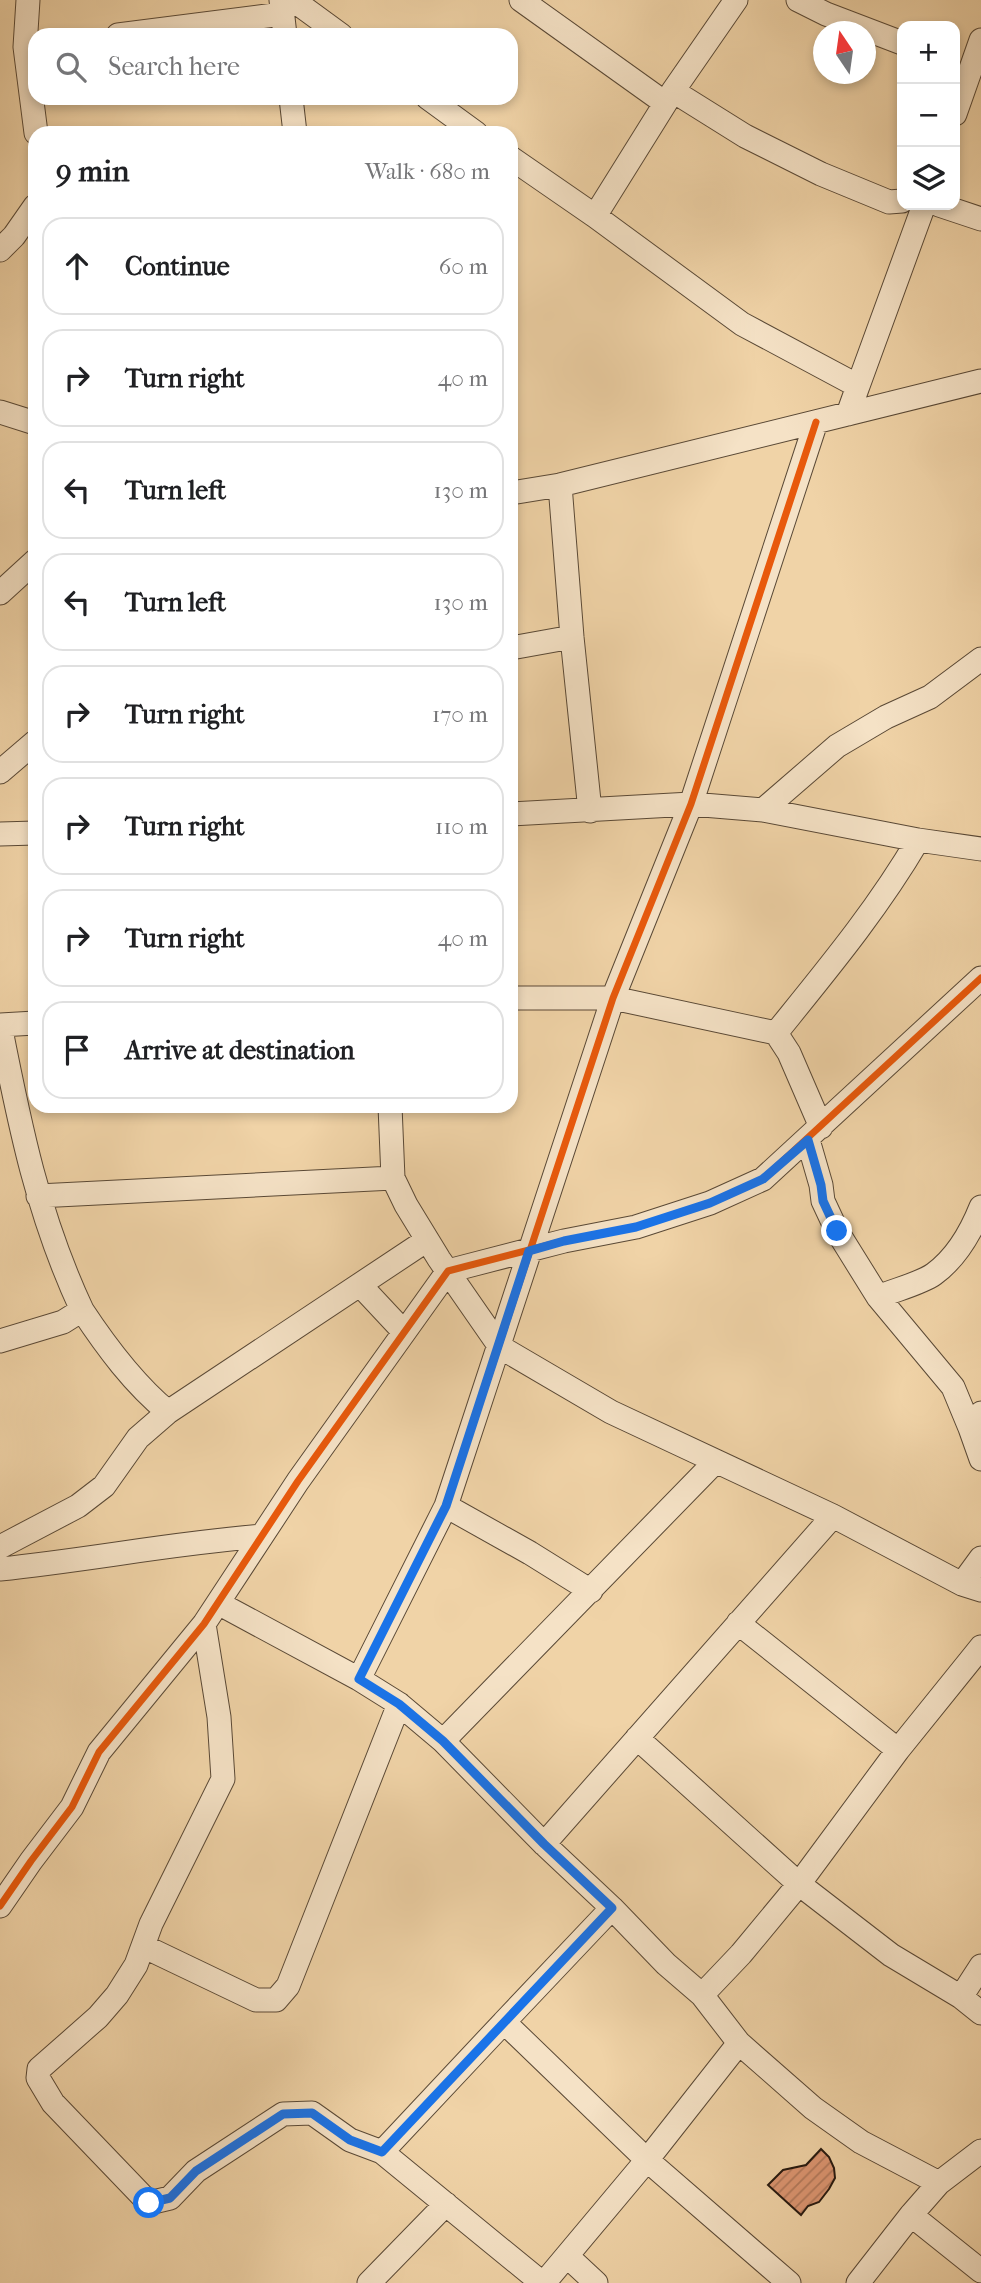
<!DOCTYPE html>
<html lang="en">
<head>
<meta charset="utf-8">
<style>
  :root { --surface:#fff; --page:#f2f2f2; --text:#202124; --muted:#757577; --line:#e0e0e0 }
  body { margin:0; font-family:"IM FELL French Canon",serif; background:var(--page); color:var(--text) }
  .controls { position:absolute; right:21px; top:21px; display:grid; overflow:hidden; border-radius:14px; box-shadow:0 4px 10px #0003 }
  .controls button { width:63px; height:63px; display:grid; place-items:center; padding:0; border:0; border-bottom:2px solid var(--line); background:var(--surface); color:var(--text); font:35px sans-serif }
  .compass { position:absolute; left:813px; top:21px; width:63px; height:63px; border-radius:50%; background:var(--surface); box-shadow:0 4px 10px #0003; rotate:347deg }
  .stop { position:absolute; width:21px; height:21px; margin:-16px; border:5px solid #1a73e8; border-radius:50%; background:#fff }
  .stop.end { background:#1a73e8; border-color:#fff; box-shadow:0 2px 7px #0008 }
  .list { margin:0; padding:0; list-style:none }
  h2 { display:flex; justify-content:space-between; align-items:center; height:91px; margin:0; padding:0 28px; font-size:30px }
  h2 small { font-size:23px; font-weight:400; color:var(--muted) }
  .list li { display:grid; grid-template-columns:46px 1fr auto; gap:21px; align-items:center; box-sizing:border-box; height:98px; margin:0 14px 14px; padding:0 14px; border:2px solid var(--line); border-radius:21px }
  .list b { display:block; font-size:26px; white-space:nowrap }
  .list em { font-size:23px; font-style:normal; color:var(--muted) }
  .icon { flex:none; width:38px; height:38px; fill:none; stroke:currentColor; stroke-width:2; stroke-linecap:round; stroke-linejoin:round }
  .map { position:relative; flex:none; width:981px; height:2283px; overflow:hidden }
  .search { position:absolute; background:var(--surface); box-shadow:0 4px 10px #0003; left:28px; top:28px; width:490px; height:77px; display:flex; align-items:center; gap:18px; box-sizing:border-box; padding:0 24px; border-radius:21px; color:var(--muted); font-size:26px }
  .panel { position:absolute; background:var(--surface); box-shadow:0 4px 10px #0003; left:28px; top:126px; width:490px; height:987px; border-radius:21px }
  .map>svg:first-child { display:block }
  .building { fill:url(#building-hatch); stroke:#281b11; stroke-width:2 }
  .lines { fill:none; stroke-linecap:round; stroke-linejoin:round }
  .minor-casing { stroke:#5a4936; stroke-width:25 }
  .minor { stroke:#f5e2c6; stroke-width:23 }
  .cycleway-casing { stroke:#f5e2c6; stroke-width:11 }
  .cycleway { stroke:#e8590c; stroke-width:7 }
  .route { stroke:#1a73e8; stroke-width:9 }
</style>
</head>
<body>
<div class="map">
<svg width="981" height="2283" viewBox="0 0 981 2283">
  <defs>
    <pattern id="building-hatch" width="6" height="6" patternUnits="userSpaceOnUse" patternTransform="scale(1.75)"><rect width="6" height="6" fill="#dc9672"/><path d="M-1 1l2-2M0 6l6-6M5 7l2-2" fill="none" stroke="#b27a5c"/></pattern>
  </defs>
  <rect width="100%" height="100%" fill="#f0d3a7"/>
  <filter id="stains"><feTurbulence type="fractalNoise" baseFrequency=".00286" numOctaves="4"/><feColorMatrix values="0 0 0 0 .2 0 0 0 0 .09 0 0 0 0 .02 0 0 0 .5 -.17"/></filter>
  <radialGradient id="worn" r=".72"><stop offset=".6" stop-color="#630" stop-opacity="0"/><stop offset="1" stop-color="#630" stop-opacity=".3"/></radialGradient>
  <path class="building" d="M821,2149L829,2157L834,2168L835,2178L829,2189L819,2202L808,2206L801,2215L768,2185L783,2170L806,2165Z"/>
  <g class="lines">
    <defs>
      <path id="minor" d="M28,0L25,47L36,133
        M281,0L285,35
        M293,0L341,35
        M521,0L665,103
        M798,0L826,14L902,43
        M118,35L282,14
        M673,91L745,136L821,174L889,202L902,201
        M291,98L295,133
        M428,98L476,133
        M955,114L981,40
        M511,158L595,216L742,324L858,386L848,414
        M939,205L981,219
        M595,216L673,91L736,0
        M0,250L14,236L35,206
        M858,386L924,205
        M0,412L35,423
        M560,485L572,637L590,811
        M511,493L560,485L981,381
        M0,593L35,561
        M511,648L572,637
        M0,772L35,742
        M763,810L837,746L886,717L930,697L981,659
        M511,814L691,804L763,810L918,840L981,849
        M0,834L35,833
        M511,998H613L776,1033L789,1053L821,1127
        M0,1025C20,1127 38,1216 82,1310
        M0,1025L35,1023
        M776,1033C826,971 877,910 918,840
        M390,1106L393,1178L406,1205L439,1259L500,1347L611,1412L833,1516L962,1584L981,1590
        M808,1140L821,1185L823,1201L837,1231L878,1297L953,1387L970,1428
        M38,1196L393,1178
        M361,1286L404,1332
        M878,1297C894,1290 920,1284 934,1274C956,1258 971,1232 981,1207
        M0,1341L63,1322L82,1310C107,1348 134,1384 168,1412
        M981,1413L970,1428L981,1459
        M446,1506L530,1553L591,1591
        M0,1547L78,1506L104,1486L138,1438L168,1412L427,1240
        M0,1569C88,1560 174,1543 262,1536
        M962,1584L981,1558
        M218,1603L359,1679
        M738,1623L898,1750
        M204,1624L219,1717L223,1779L151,1924L136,1965L117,1995L98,2017L39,2069L38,2078L53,2103L149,2203L170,2198L196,2171L283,2114L312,2113L350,2140L382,2152
        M637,1738L799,1884L898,1750L981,1647
        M443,1741L715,1462
        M544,1844L833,1516
        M0,1906L31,1861L72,1807L99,1752L204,1624L298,1481L448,1271L564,1241L636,1227L710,1203L763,1179L981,978
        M612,1908L666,1964L702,1995L739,2043
        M143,1946L256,2000H276L288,1986L399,1704
        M702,1995L741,1954L799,1884L891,1955L961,1997L981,2013
        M961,1997L981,1966
        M504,2022L612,1908L544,1844L443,1741L399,1704L359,1679L446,1506L613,998L691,804L816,422
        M911,2215L981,2271
        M567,2256L596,2283
        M369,2283L446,2204
        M542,2283L382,2152L504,2022L647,2160L789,2283
        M544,2283L647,2160L739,2043L813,2108L861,2142L939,2183
        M858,2283L911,2215L939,2183L981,2151"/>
    </defs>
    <use href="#minor" class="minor-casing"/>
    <use href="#minor" class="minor"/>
    <defs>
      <path id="cycleway" d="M0,1906L31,1861L72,1807L99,1752L204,1624L298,1481L448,1271L564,1241L636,1227L710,1203L763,1179L981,978
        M504,2022L612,1908L544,1844L443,1741L399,1704L359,1679L446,1506L613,998L691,804L816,422"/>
    </defs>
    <use href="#cycleway" class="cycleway-casing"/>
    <use href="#cycleway" class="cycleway"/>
  </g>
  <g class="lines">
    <path class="route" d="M149,2203L170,2198L196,2171L283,2114L312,2113L350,2140L382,2152L612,1908L544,1844L443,1741L399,1704L359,1679L446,1506L529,1251L564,1241L636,1227L710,1203L763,1179L808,1140L821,1185L823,1201L837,1231"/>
  </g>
  <rect width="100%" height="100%" filter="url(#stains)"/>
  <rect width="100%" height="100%" fill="url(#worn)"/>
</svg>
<div class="controls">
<button>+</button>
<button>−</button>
<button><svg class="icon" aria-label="layers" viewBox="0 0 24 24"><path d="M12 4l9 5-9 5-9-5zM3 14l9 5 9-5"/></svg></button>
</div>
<svg class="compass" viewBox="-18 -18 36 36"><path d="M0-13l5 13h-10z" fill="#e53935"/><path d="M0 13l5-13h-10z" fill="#757577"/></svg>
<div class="stop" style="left:149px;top:2203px"></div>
<div class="stop end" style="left:837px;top:1231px"></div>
<div class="search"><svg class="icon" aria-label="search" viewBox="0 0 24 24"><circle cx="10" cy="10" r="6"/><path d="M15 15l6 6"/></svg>Search here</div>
<section class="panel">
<h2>9 min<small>Walk · 680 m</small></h2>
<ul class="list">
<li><svg class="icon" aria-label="ahead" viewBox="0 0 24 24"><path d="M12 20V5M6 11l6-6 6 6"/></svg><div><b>Continue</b></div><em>60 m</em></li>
<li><svg class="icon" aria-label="right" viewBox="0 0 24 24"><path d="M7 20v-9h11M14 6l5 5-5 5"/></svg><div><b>Turn right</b></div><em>40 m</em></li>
<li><svg class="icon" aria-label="left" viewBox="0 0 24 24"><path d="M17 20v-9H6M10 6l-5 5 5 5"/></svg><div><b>Turn left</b></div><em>130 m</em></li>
<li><svg class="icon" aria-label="left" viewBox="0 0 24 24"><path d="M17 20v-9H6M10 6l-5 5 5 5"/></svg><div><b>Turn left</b></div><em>130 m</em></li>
<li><svg class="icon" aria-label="right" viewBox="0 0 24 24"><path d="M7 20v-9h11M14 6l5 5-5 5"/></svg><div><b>Turn right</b></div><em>170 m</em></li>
<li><svg class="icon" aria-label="right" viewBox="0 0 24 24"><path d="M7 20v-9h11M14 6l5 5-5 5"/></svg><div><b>Turn right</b></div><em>110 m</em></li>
<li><svg class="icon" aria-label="right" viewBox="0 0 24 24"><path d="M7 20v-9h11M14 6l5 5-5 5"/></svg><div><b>Turn right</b></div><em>40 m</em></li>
<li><svg class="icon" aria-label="arrive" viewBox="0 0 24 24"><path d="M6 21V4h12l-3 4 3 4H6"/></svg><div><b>Arrive at destination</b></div></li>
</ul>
</section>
</div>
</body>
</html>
